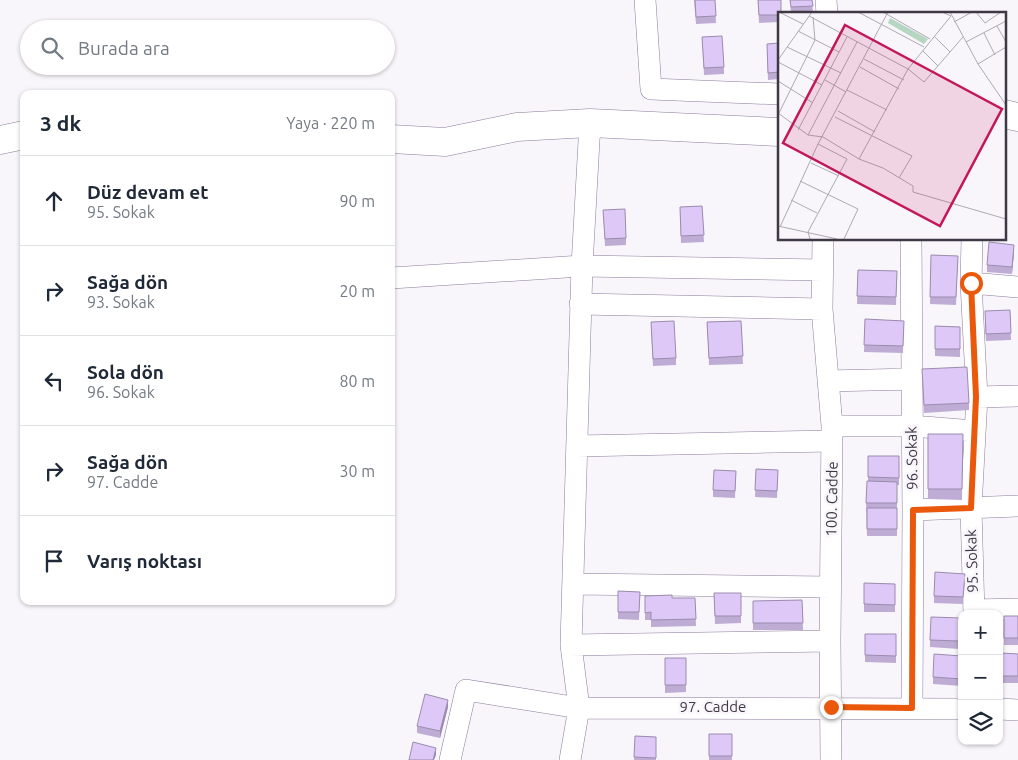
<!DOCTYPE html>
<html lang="tr">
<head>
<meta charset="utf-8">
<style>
  :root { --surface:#fff; --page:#f2f2f3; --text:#1f2937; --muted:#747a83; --line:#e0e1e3 }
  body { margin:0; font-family:Ubuntu,sans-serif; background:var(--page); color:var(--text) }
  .controls { position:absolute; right:15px; bottom:15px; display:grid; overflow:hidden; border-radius:10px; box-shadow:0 1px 4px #0004 }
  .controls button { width:45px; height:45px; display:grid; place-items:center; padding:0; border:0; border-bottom:1px solid var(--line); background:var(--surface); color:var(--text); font:25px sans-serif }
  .stop { position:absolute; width:15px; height:15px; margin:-11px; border:4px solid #ea580c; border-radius:50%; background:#fff }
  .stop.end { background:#ea580c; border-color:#fff; box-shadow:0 1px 5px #0008 }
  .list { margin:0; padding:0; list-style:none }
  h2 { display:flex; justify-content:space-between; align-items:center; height:65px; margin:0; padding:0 20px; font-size:21px }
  h2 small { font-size:16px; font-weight:400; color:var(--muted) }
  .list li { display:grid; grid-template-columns:32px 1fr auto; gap:15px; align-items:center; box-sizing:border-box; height:90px; padding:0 20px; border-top:1px solid var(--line) }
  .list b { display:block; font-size:19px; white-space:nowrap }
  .list p { margin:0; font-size:16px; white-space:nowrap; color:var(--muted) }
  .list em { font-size:16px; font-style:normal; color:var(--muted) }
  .icon { flex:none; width:28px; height:28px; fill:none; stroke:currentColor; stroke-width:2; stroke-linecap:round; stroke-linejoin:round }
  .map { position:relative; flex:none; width:1018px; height:760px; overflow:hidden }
  .search { position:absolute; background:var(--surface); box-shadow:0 1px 4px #0004; left:20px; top:20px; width:375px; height:55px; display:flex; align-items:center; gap:12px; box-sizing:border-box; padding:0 18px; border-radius:28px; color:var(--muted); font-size:19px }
  .panel { position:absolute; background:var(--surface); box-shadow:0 1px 4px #0004; left:20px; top:90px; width:375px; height:515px; border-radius:10px }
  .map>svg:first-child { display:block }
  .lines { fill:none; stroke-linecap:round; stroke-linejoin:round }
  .street-casing { stroke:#8b7d9c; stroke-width:22 }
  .secondary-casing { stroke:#8b7d9c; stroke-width:29 }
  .street { stroke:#fff; stroke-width:21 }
  .secondary { stroke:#fff; stroke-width:28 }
  .wall { fill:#bfacd5 }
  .shaded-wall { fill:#9b8cae }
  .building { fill:#dec8f8; stroke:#9b8cae }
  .route { stroke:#ea580c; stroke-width:6 }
  .labels { text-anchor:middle; stroke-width:5; stroke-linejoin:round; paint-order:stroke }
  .street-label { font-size:15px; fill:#3f3946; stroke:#f8f5fb }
  .inset-road { fill:none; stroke:#aeaab3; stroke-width:1 }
  .view { fill:#c2185b; fill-opacity:0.15; stroke:#c2185b; stroke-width:2.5 }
  .inset-edge { fill:none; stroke:#3f3946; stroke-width:2.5 }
</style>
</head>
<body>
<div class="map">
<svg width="1018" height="760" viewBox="0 0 1018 760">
  <rect width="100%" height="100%" fill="#f8f5fb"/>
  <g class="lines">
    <defs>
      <path id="street" d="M645,0L651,89L779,94
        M826,0L827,14
        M823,239L822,309L832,426L830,641L831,760
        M911,239L913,510L912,708
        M972,239L971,283L977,397L971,508L974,614
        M391,278L582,266L822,270
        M971,283L1018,287
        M580,304L822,309
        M828,381L912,379
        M977,397L1018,396
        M832,426H912L974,431
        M577,446L832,441
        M913,510L1018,506
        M573,584L830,587
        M974,610L1018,609
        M571,645L830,641
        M999,709L1018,710
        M450,760L466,690L579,708L962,709
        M570,760L579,708L571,645L582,266L590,123"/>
      <path id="secondary" d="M1004,114L1018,117
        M391,139L445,142L517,127L590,123L779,132
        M0,140L24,135"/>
    </defs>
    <use href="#street" class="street-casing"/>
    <use href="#secondary" class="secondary-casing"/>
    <use href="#street" class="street"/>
    <use href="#secondary" class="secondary"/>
  </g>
  <path class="wall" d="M694,0H715L716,23L696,24Z
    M758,0L779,14V22L759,23Z
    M790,0H812L813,13L791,14Z
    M702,37L724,67V74L704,75Z
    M779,43V79L768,80L767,51Z
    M702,206L704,242L681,243L680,214Z
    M603,210L626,238V245L605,246Z
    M1014,252L1012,274L987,272V265Z
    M931,255L958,256L956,305L930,304Z
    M858,270L897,271L896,305L857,304Z
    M1010,310L1011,340L986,341L985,319Z
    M865,319L904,321L903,353L864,352Z
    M741,321L743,364L709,365L707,322Z
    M935,326L960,327V357L935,356Z
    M651,329L676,358V365L653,366Z
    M922,376L969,403V410L924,413Z
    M928,434H963L962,500L928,499Z
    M868,456H899V485H897V536H867L866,503L868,481Z
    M756,469L778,470L777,498L755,497Z
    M736,471L735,498L713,497V490Z
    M965,581L963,604L934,603V596Z
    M864,583L895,584V612H864Z
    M618,591L640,592L639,620L618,619Z
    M714,593H741V623L715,624Z
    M645,596L672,598H695L696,626L651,627V620H645Z
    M802,600L803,630H753V601Z
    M1004,616H1018V645H1004Z
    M961,625L959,649L930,647V640Z
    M865,634H896V663L865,662Z
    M1001,653L1018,654V683H1001Z
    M962,656V686L933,684V677Z
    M665,658H686V692L665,693Z
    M448,707L440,738L417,733V726Z
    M709,734H732V760H709Z
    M635,736L656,737V760H634Z"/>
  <path class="shaded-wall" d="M1014,245V252L1012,274V267Z
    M448,700V707L440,738V731Z
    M436,748V755L434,760H433Z"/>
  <path class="building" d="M695,0H715L716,16L696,17Z
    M758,0H781V14H779V15H759Z
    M790,0H812L813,6L791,7Z
    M722,36L724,67L704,68L702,37Z
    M779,43V72L768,73L767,44Z
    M702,206L704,235L681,236L680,207Z
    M625,209L626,238L605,239L603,210Z
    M989,242L1014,245L1012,267L987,265Z
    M931,255L958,256L956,297H930Z
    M858,270L897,271L896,297L857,296Z
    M1010,310L1011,333L986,334L985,311Z
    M865,319L904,321L903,346L864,345Z
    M674,321L676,358L653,359L651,322Z
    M741,321L743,356L709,358L707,322Z
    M935,326L960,327V349H935Z
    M967,367L969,403L924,405L922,369Z
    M928,434H963L962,489H928Z
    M868,456H899V478L868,477Z
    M756,469L778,470L777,491L755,490Z
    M714,470L736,471L735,491L713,490Z
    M867,481L897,482V503H866Z
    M867,508H897V529H867Z
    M935,572L965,574L963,597L934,596Z
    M864,583L895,584V605L864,604Z
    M618,591L640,592L639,612H618Z
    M714,593H741V616H715Z
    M672,595V598H695L696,619L651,620V612L645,613V596Z
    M802,600L803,623H753V601Z
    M1004,616H1018V638H1004Z
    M931,617L961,618L959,641L930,640Z
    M865,634H896V656L865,655Z
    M1001,653L1018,654V676H1001Z
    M934,654L962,656V679L933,677Z
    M665,658H686V685H665Z
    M425,694L448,700L440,731L417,726Z
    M709,734H732V756H709Z
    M635,736L656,737V758L634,757Z
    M413,742L436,748L433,760H409Z"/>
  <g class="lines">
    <path class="route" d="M831,707L912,708L913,510L971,508L976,397L971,283"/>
  </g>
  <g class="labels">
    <g class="street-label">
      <text transform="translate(912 458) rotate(-91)" y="5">96. Sokak</text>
      <text transform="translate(832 499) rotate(-89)" y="5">100. Cadde</text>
      <text transform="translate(972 561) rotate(-92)" y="5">95. Sokak</text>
      <text x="713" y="712">97. Cadde</text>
    </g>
  </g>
  <g transform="translate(778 12)">
    <rect width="228" height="228" fill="#f8f5fb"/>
    <path d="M112,6L150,27L146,32L110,11Z" fill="#b5d6c0"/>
    <path class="inset-road" d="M1,0L25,12M80,0L146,35M105,0L152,27M172,0L200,52L228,93M198,0L207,11L223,0M31,4L130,57L146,70L185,25M176,10L194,0M219,14L228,30M20,19L61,40M206,21L217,43M156,24L172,40M188,30L228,9M9,35L63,61M145,39L160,54M86,47L126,68M0,48L34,0M0,50L44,73M200,52L228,35M82,55L121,77M47,68L68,80M0,69L35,91M69,78L109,98M60,99L97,120M0,101L30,123L45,125L81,147L105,156L135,174V180L228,207M1,101L37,28L35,5M57,105L134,144L121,166M20,118L69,25M30,123L79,30M81,147L130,57L173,4L164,0M33,151L61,164M22,169L80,197L66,227M13,188L39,201M0,214L59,227M2,215L40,132L110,0M32,227L30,220L69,147L40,132"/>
    <path class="view" d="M67,13L224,97L162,214L5,131Z"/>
    <rect width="228" height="228" class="inset-edge"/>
  </g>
</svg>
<div class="controls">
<button>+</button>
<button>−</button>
<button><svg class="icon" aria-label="layers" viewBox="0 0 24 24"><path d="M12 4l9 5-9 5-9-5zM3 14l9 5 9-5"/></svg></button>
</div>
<div class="stop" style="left:971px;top:283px"></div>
<div class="stop end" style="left:831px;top:707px"></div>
<div class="search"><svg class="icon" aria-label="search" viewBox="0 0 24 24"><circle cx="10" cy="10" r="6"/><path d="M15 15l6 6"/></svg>Burada ara</div>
<section class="panel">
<h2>3 dk<small>Yaya · 220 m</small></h2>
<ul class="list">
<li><svg class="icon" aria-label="ahead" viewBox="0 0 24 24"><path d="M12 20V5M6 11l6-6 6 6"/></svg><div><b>Düz devam et</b><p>95. Sokak</p></div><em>90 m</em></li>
<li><svg class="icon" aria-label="right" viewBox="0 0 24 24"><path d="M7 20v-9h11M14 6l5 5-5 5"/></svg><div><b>Sağa dön</b><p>93. Sokak</p></div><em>20 m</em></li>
<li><svg class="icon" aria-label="left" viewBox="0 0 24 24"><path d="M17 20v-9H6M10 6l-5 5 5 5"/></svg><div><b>Sola dön</b><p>96. Sokak</p></div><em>80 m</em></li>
<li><svg class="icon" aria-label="right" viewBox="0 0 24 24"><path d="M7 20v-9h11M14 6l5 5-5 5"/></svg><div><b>Sağa dön</b><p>97. Cadde</p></div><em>30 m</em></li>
<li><svg class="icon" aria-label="arrive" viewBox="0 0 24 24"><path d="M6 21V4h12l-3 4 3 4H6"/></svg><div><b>Varış noktası</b></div></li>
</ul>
</section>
</div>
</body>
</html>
